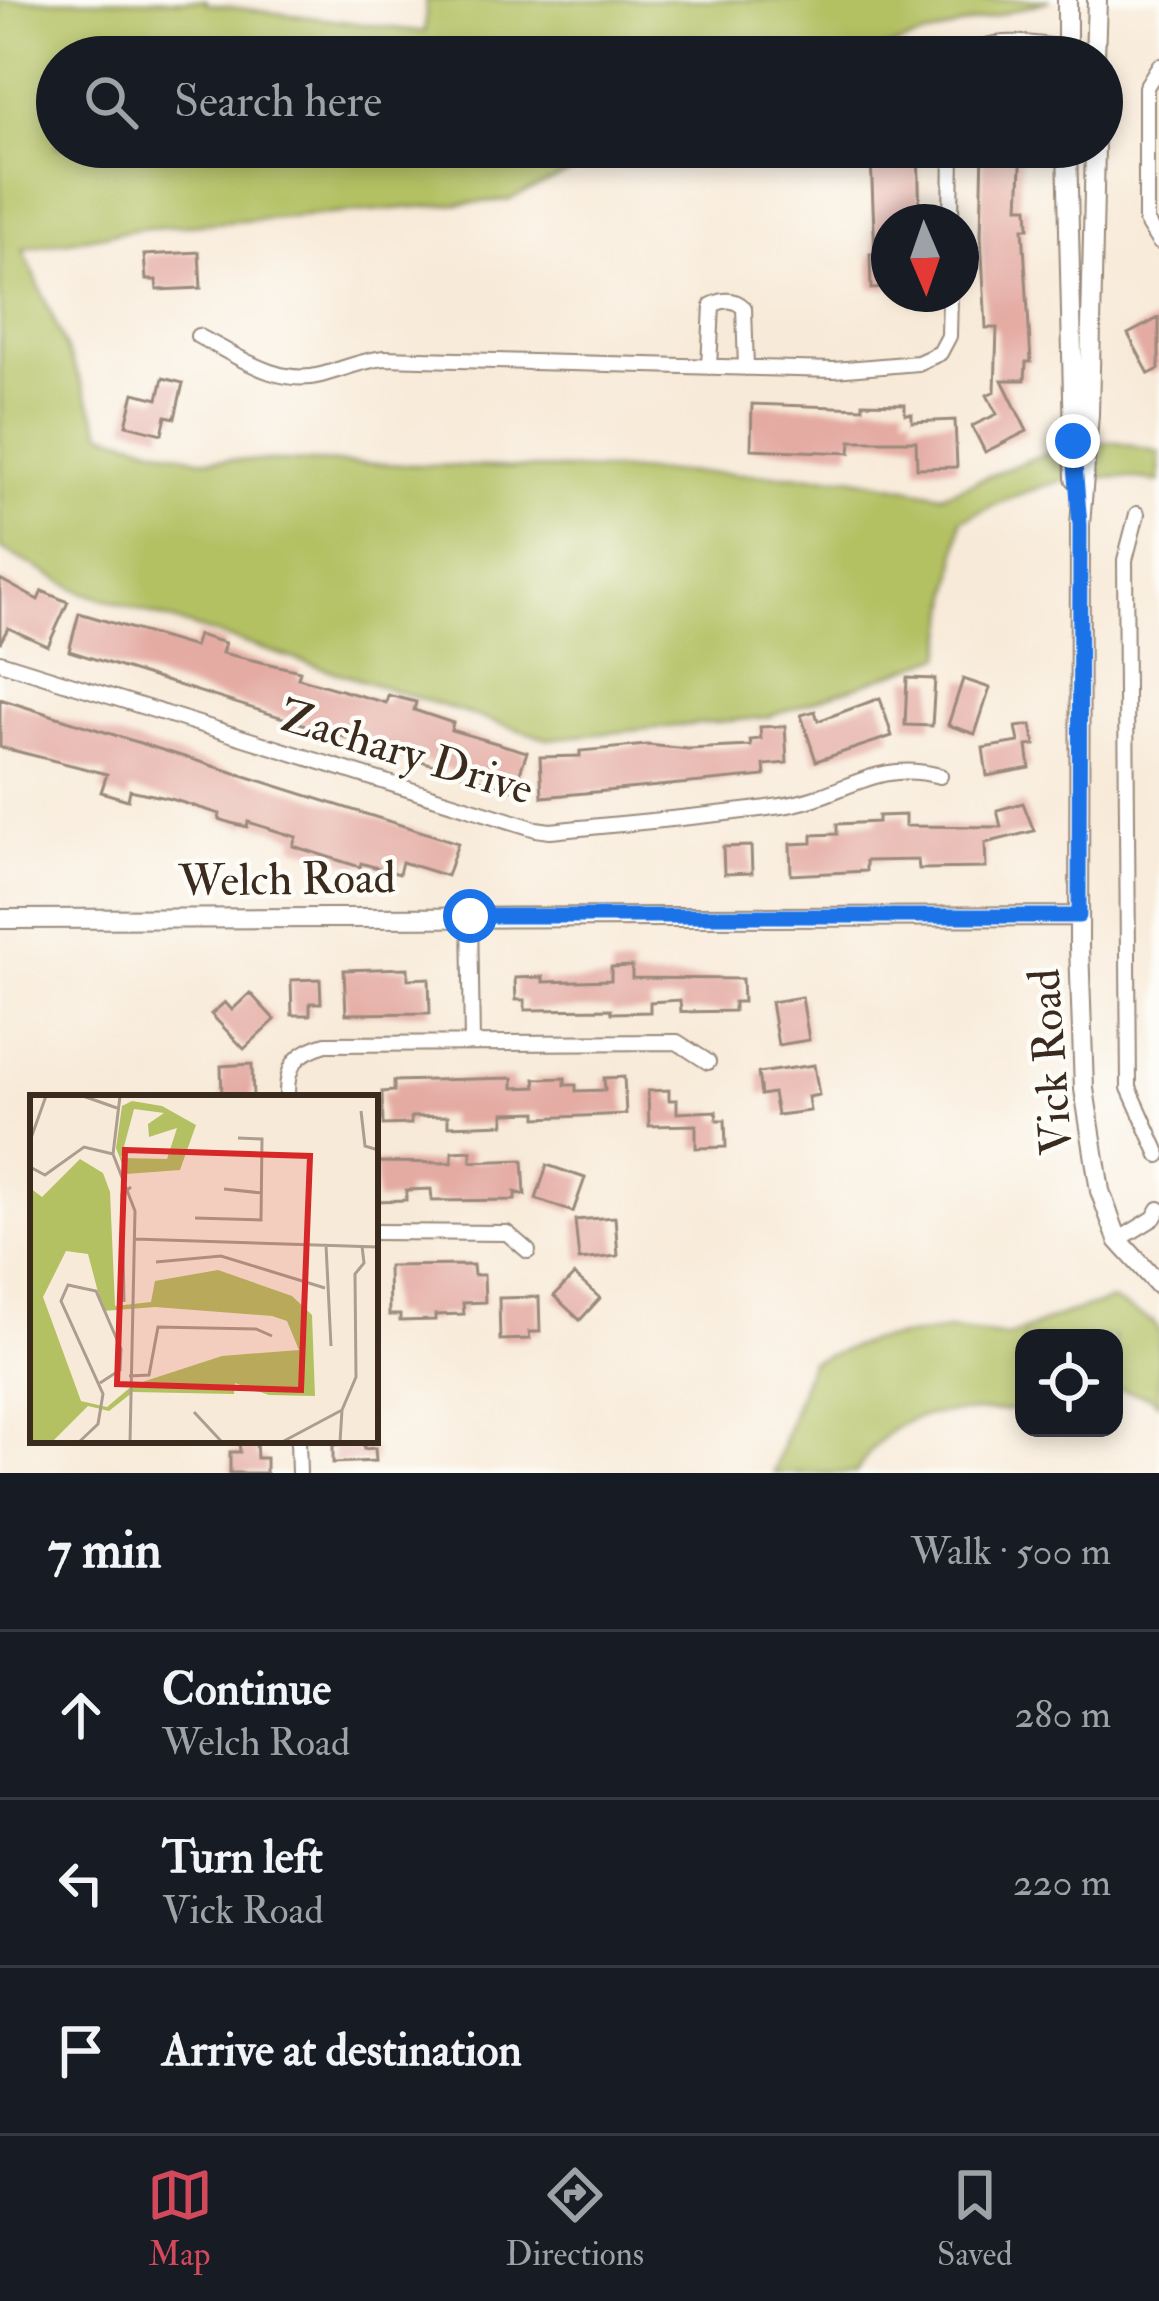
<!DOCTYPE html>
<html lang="en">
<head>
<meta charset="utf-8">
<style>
  :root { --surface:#171b24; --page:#242831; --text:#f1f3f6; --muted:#9ea1a6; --line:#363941; --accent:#d1495b }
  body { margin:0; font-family:"IM FELL Double Pica",serif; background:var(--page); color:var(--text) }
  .controls { position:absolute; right:36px; bottom:36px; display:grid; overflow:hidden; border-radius:24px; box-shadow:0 6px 18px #0003 }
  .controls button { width:108px; height:108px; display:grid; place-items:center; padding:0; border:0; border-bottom:3px solid var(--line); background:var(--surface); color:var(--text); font:60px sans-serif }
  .compass { position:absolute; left:871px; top:204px; width:108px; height:108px; border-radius:50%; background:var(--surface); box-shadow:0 6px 18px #0003; rotate:178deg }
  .stop { position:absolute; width:36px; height:36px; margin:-27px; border:9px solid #1a73e8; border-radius:50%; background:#fff }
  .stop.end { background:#1a73e8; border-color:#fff; box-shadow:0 3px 12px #0008 }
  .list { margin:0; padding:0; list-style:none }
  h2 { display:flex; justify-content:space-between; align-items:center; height:156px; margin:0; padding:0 48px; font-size:51px }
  h2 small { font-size:39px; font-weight:400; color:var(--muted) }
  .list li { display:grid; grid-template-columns:78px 1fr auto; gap:36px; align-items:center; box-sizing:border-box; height:168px; padding:0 48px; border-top:3px solid var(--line) }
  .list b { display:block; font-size:45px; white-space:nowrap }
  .list p { margin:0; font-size:39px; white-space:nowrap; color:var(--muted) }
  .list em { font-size:39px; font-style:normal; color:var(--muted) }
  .icon { flex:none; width:66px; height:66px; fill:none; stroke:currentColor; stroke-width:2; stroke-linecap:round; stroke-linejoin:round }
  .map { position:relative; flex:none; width:1159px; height:1473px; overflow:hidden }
  .search { position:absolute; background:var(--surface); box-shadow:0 6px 18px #0003; left:36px; right:36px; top:36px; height:132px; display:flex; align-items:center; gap:30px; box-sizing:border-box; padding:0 42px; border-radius:66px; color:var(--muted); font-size:45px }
  .sheet { height:660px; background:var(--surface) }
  nav { display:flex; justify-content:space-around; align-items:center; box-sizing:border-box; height:168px; border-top:3px solid var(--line); background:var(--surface); font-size:33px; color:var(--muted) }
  nav a { display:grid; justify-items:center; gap:6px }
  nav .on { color:var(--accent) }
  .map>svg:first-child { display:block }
  .green { fill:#b3c163; stroke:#777640; stroke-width:3 }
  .building { fill:#e4aba3 }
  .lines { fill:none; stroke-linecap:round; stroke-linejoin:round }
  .minor-casing { stroke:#9a8a7b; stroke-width:18 }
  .tertiary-casing { stroke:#9a8a7b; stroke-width:22 }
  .minor { stroke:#fff; stroke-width:14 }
  .tertiary { stroke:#fff; stroke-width:18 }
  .route { stroke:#1a73e8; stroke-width:15 }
  .labels { text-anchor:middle; stroke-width:9; stroke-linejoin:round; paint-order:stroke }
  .street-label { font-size:45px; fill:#3b2a1e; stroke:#fdfcf7 }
  .inset-road { fill:none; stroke:#ac9d8e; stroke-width:3 }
  .view { fill:#d62828; fill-opacity:0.15; stroke:#d62828; stroke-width:6 }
  .inset-edge { fill:none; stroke:#3b2a1e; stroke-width:6 }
</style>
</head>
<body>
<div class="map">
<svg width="1159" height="1473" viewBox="0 0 1159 1473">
  <rect width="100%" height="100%" fill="#fdfcf7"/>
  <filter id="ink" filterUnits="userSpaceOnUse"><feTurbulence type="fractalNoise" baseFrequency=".00833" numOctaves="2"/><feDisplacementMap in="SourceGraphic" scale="24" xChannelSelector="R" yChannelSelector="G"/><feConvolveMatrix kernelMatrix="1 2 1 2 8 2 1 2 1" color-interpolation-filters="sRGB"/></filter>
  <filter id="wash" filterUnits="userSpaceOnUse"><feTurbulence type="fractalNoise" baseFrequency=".004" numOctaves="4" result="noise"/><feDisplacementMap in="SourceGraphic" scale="48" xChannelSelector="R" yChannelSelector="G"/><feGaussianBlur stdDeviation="2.7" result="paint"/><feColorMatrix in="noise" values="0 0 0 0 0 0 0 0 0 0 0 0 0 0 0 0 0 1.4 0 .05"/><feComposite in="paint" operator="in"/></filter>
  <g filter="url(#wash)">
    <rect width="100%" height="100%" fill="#f8ead8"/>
    <path class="green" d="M0,0H206L207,4L425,32L426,0H1050L855,57H57V147H627L508,200L138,229L23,249L103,433L199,459L850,477L942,495L1046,453L1114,442L1159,452V482C1072,467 1038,486 961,520L943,656L768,717L548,739L82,592L0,548Z
      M1112,1300L1153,1322L1159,1331V1403L1148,1396L1114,1388V1338H1024V1409C949,1417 899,1396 856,1473H773L810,1362L869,1341L950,1330L1009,1337L1062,1315Z"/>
    <g id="blocks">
      <path class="building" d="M877,147H918L920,222H889V288L871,289L870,254H875L871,158H877Z
        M983,147H1022L1019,207H1028L1029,228H1023L1031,362H1026L1025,380H1002L1027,431L985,452L972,426L997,414L987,395L995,391L997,328H986L981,236Z
        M199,252L201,288L157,290L156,280H146L144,255Z
        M1159,318V369L1149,374L1128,334Z
        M163,378L183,383L175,418L166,416L162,434L126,425L134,393L158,399Z
        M863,403L905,404V414H912V422L955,420L957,467L917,468L916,441H851L850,453L751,449L752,404L863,408Z
        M0,579L38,600L42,591L68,602L48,646L8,628L0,643Z
        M79,613L194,647L198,635L225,643L222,653L300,671L298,678L386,703L388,695L416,702L414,710L453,723L451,730L527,752L514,790L69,651Z
        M907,678L935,679L932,726L905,725Z
        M963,679L990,688L975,734L948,725Z
        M880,698L892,736L816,761L801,715L815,711L818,721Z
        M0,699L458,843L447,876L402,862L399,874L361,863L360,867L293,846L296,837L248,822L247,827L231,823L219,819L220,814L171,799L130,790L128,800L101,792L107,774L0,747Z
        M1031,725L1035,745L1027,746L1030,768L987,776L983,748L1019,742L1016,727Z
        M785,726L787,763L764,765L765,776L542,797L540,757L580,756V751L647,745L688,749L751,746L750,740L761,739L760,727Z
        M1023,803L1034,831L985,843L986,868L919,869L918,860L866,861V871L791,875L790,844L812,843V835L837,834V824L878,822V816L905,815V826L1001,827L997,810Z
        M751,846L752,873L724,874L723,847Z
        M632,966V978L742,979L743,1002H734V1011L681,1012L680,1000L650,1002V1012L612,1013L611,1009L525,1010V1000H516L515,978L543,977V982L611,980V967Z
        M408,968V979L429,978L430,1013L346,1014L344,970Z
        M320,979L321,1003H310V1015H292L291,980Z
        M250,993L275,1020L244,1049L211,1014L225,1002L232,1010Z
        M802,997L809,1040L778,1045L771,1002Z
        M252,1064L253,1098H222L221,1066Z
        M814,1065L819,1095L808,1097L810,1111L777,1115L773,1093L761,1095L758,1073Z
        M624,1077L626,1114L537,1118V1112L504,1113V1124L448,1126V1116L411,1117V1124L383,1125L382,1092L394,1091V1081L513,1078V1088L536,1087L535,1079L565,1078V1085H576V1091L605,1090L604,1078Z
        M669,1090V1100H677V1113L716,1111L717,1120H725L726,1147L696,1148V1125L649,1126L648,1091Z
        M471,1151V1162L523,1160L525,1195L515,1192V1200L432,1201L431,1189L406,1190V1200L376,1201L375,1162L452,1163V1152Z
        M547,1165L585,1178L573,1212L536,1199Z
        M615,1217L618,1256L579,1260L575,1220Z
        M473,1265L474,1275H484L485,1302L463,1303L464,1314L435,1315V1320L400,1321V1315H389L388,1266Z
        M574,1275L600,1298L580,1320L554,1296Z
        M539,1297L540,1332H529L530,1339L500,1340L499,1298Z
        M239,1440H256L257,1458H266V1473H230V1452H240Z
        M343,1440H364V1449L375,1448L376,1461L333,1463V1445L343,1444Z"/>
    </g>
  </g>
  <g filter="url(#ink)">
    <use href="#blocks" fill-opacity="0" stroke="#9a8a7b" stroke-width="3"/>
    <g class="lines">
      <defs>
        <path id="minor" d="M966,57C993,30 1060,49 1095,52
          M1159,66L1146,87V221L1159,242
          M951,222L952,147
          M198,336C235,354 277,387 321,375C343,369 360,361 384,358L834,370L918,363L940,353L949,336L950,294
          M709,367L712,305C724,299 734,298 744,308L746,368
          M1137,514L1125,560L1129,1088L1159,1155
          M0,662L536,829L550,831C627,823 704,817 781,806C842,798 874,758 940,776
          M470,916L472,1042
          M287,1098C286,1066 295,1053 326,1044L677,1042L708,1062
          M375,1232L507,1233L528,1251
          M1118,1240L1154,1218L1159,1209
          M298,1440L299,1473"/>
        <path id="tertiary" d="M1067,0V57
          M1095,57L1097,0
          M1067,147L1075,478
          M1095,147L1089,414L1080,525L1079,946L1084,1089L1100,1191L1118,1240L1159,1285
          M0,919L1079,916"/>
      </defs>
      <use href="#minor" class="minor-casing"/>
      <use href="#tertiary" class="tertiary-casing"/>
      <use href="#minor" class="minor"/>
      <use href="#tertiary" class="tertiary"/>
    </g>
  </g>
  <g class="lines" filter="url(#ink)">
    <path class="route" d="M470,916H1079L1080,525L1073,441"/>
  </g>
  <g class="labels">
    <g class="street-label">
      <text transform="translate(407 751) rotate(17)" y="16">Zachary Drive</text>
      <text transform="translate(287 878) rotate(-1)" y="16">Welch Road</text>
      <text transform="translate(1049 1062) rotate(-94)" y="16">Vick Road</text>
    </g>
  </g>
  <g transform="translate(30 1095)">
    <rect width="348" height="348" fill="#f8ead8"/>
    <path d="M102,6L132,11L166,30L150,75L96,79L86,53L92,11ZM104,14L134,18L118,29L119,42L147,33L137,64L91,63ZM50,64L73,78L80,97L85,211L121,207L125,186L188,175L262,201L282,220L285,301L239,300L205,288L204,299L103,297L79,316L58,311L22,347H0V93L12,102ZM36,156L58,159L73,216L125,212L242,221L257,226L269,255L192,261L103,290L77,312L51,306L13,202Z" fill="#b3c163" fill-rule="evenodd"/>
    <path class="inset-road" d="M53,1L87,13M90,1L83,59L105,116L100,347M331,16L335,51L348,55M0,46L16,1M0,72L15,80L54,52L83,59M194,94L232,98M165,123L231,125L232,44L208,43M105,144L348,152M296,150L301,251M126,167L191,161L295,193M94,207L92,99L101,92M99,281L119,280L128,232L226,234L242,241M312,315L326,282L325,179L334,168L332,151M164,317L191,346M49,347L68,329L73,299L31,206L38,190L66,196L91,254L90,275L70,288M190,347H227M252,347L312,315L310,347"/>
    <path class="view" d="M95,55L280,61L271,295L87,289Z"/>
    <rect width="348" height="348" class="inset-edge"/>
  </g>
</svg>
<div class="controls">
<button><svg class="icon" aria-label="locate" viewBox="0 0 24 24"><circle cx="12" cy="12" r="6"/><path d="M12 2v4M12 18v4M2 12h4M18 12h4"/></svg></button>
</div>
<svg class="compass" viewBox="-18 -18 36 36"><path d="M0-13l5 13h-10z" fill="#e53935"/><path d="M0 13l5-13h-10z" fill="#9ea1a6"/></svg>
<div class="stop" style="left:470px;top:916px"></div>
<div class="stop end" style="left:1073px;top:441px"></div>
<div class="search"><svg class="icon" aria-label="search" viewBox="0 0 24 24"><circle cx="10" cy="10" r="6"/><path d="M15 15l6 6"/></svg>Search here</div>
</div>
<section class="sheet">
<h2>7 min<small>Walk · 500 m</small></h2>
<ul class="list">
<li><svg class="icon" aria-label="ahead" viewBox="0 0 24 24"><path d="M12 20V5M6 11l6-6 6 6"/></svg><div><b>Continue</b><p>Welch Road</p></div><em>280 m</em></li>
<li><svg class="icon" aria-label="left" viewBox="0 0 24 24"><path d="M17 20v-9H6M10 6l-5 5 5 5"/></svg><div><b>Turn left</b><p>Vick Road</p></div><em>220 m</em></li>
<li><svg class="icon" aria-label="arrive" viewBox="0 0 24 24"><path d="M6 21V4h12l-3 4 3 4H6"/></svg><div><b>Arrive at destination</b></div></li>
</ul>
</section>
<nav>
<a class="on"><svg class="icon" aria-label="map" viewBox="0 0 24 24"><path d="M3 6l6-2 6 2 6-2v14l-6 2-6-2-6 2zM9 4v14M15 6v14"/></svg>Map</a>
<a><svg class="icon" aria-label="directions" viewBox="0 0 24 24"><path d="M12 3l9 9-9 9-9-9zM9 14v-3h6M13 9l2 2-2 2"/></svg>Directions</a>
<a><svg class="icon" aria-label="saved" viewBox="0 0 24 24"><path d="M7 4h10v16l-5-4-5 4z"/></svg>Saved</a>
</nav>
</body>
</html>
